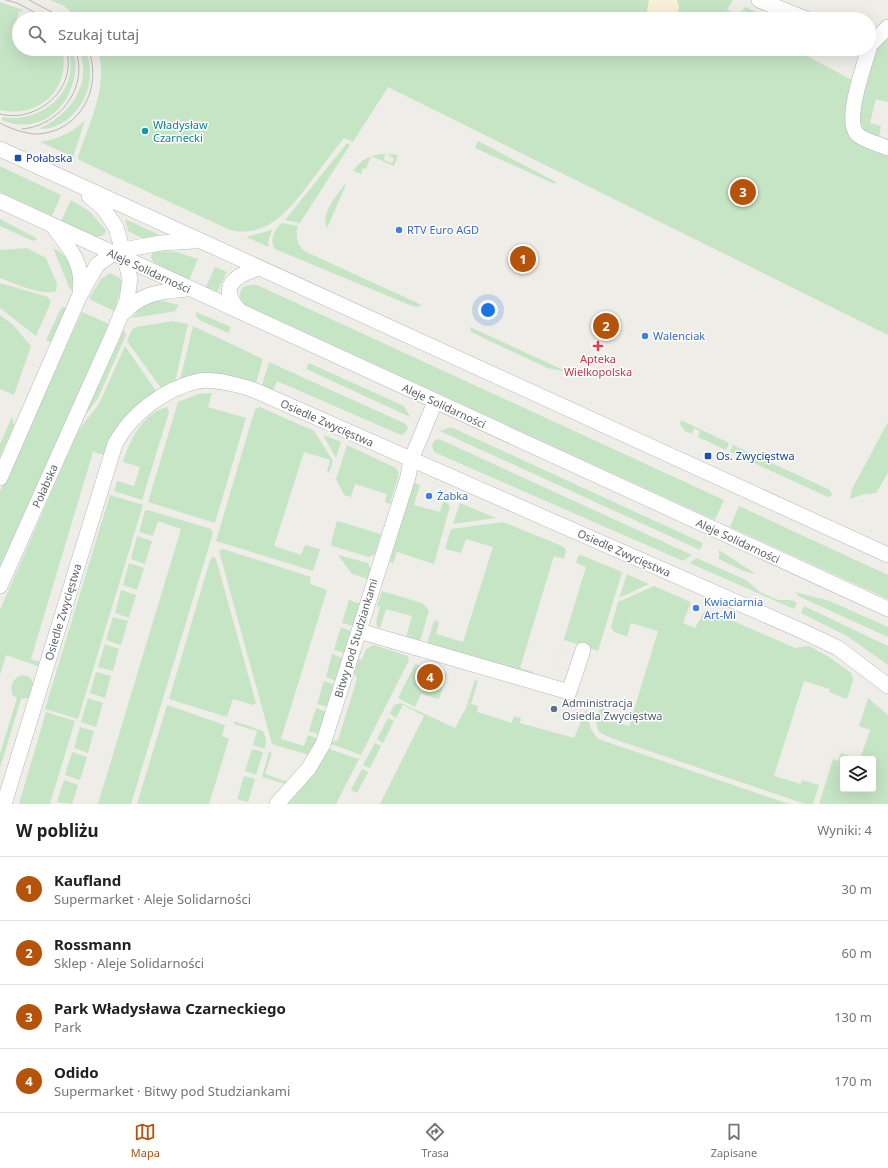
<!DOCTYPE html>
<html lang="pl">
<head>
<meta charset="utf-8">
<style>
  :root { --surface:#fff; --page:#f2f2f2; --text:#202124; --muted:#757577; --line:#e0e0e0; --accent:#b45309 }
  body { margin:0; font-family:"Noto Sans",sans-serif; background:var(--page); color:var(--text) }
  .controls { position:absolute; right:12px; bottom:12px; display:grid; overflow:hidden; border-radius:4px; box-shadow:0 4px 16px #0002 }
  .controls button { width:36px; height:36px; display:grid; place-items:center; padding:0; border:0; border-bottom:1px solid var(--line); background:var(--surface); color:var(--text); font:20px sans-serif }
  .you { position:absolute; left:488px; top:310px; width:14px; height:14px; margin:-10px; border:3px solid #fff; border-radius:50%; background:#1a73e8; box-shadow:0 0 0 6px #1a73e833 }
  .badge { display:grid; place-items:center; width:26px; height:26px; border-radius:50%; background:var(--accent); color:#fff; font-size:13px; font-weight:700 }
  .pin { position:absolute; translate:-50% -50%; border:2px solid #fff; box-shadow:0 1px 4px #0006 }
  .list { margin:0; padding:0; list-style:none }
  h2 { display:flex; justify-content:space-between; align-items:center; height:52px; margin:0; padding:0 16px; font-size:17px }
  h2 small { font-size:13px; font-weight:400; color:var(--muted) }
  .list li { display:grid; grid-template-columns:26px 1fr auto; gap:12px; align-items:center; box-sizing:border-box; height:64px; padding:0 16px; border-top:1px solid var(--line) }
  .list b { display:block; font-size:15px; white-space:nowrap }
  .list p { margin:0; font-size:13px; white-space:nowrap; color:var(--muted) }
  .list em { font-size:13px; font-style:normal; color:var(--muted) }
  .icon { flex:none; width:22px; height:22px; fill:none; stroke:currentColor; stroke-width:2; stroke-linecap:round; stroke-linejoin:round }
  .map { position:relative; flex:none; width:888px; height:804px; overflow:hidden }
  .search { position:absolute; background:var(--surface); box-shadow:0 4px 16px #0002; left:12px; right:12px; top:12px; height:44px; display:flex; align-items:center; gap:10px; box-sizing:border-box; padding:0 14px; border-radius:22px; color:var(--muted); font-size:15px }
  .sheet { height:308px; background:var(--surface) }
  nav { display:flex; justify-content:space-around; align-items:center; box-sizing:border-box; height:56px; border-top:1px solid var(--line); background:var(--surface); font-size:11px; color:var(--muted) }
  nav a { display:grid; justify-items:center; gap:2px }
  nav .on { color:var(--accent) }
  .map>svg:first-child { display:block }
  .green { fill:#c6e5c5 }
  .sand { fill:#f9f0d9 }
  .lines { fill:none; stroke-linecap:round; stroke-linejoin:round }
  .minor-casing { stroke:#b4b7ba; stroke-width:16 }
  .minor { stroke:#fff; stroke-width:15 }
  .tram { stroke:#b5b6b6; stroke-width:1 }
  .culture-dot { fill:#0f9aa8; stroke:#fff; stroke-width:1.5 }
  .transit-dot { fill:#1a4fb4; stroke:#fff; stroke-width:1.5 }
  .shop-dot { fill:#3f7fe0; stroke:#fff; stroke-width:1.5 }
  .health-dot { fill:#e0444e; stroke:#fff; stroke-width:1.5 }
  .service-dot { fill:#5c6f8a; stroke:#fff; stroke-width:1.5 }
  .labels { text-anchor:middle; stroke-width:3; stroke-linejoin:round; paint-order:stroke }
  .culture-label { font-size:11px; fill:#0d838f; stroke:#fff; text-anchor:start }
  .transit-label { font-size:11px; fill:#164399; stroke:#fff; text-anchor:start }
  .shop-label { font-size:11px; fill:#366cbe; stroke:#fff; text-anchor:start }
  .street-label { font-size:11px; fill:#5e6266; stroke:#fff }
  .health-label { font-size:11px; fill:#be3a42; stroke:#fff }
  .service-label { font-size:11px; fill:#4e5e75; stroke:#fff; text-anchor:start }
</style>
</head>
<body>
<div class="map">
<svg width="888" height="804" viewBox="0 0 888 804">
  <rect width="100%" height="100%" fill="#efede7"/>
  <path class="green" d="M50,0H733L727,9L738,16L745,7L765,16L764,19H79L64,6Z
    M0,2L23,10L21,12L19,11L16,22L19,24V49H62C72,89 38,119 0,110Z
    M888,39V102L876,99L870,123L881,126L879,138C867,132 859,129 856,116L874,51L883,41Z
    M79,49H84C103,81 76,131 38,129C70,115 93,84 79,49Z
    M98,49H805L809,51L807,56L854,81L846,116L888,153V335L388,87L353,142L344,138C333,152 322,166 312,180C291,207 269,239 230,230L79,160L78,157C90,120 108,89 98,49Z
    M73,54C77,64 76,72 73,82C65,114 34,134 2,120V117C38,124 77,95 70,56Z
    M85,120L73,157L40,142C57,139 73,133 85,120Z
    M478,141L556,182L555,184L475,148Z
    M347,143L350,145L300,223L285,220Z
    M385,154L384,160L392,163L394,159L387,154L398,155L394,166L371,156L366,169L363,168L361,174L353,171C362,159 369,155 385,154Z
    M0,166L61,195L52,216L0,192Z
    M344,185H346L327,228C320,213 337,196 344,185Z
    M71,200L89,211L106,230L104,235L97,237L61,221Z
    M0,219L38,239L33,241L0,226Z
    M125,219L164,237L144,239L128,231Z
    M282,223L298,226C295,236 297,243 304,251L422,305L418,307L412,306L275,249C269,241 274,229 282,223Z
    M272,230L268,242L269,247L246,237Z
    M27,248L46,258L57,284L56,291C43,296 13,283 0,278V250Z
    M53,248C71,257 76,272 71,292Z
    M154,251L176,252L198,259L189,280L153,262L151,256Z
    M215,267L227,272L217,292L206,287Z
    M110,273L120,278L122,285L114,311L89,299L101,279Z
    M0,283L48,297L51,302L36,336L0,308Z
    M249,285H257L724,500L715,520L245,305C239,299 238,294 243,287Z
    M153,301H163L179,305L175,311L171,312L132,318L141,307Z
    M64,307H67L51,342L46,340L61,308Z
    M82,312L109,324L0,567V491Z
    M196,312L231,327L228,333L199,320L196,316Z
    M0,315L13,325L31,346L14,395L0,389Z
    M173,321L188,324L175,382L161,388L127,341L132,330L136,327Z
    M193,326L263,359L256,383C226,372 210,376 180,380Z
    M470,327L568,372L547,368L475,334L471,332Z
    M124,330L126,335L98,398L84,417Z
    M125,346L156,391L133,410L105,455L93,452L31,659L42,663L38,666L6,655L0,675V610L78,431L99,404Z
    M269,362L406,424L408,428L405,433L401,435L277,381L273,390L262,385Z
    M309,363L404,406L410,417L306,369Z
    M212,393L208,407L246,418L215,523L148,502L178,402L198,394Z
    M167,407L169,412L142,500L114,491L117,481L134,486L140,467L123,462C129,441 143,413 167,407Z
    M260,407L314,431L333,461L329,473L327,472L330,460L304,452L274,546L301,555L305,545L320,549L313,571L216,541L255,409Z
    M12,417L14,425L0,457V444Z
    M681,420L729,443L726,450L698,437L700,431L694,428L692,434L685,431L680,424Z
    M888,422V473L876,493L865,494L850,499L852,489Z
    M448,428H453L703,543L700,550L440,431Z
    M323,435L341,442L336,458Z
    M439,439L692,555L683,561L434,452L432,445L435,440Z
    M347,445L396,468L399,474L390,504L385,502L387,494L355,484L351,497L344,495L336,479Z
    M733,445L830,490L832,496L828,497L730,452Z
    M413,483L420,485L414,505L440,512L443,501L447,503L450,506L434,564L397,552L393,564L390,561Z
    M110,495L143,505L78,719L45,709Z
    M460,503L496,518L453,524Z
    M739,506L888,575V599L730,527Z
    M148,510L211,529L213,533L131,804H98L181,529L158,521L153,536L139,532L145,511Z
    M337,521L381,534L375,554L369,557L332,546L331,543Z
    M503,522L562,546L566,550L564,559L554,556L520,668L533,672L532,676L426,647L434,620L439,622L436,634L463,642L493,547L466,539L461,553L445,549L451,529Z
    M137,536L152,541L145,564L131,559Z
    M223,549L311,577L310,584L327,590L281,739L304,746L308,735L319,739L309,755L272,744L219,551Z
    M719,550L756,574L743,571L719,559Z
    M338,555L368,563L371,570L368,579L352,574Z
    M581,555L622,572L598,651L564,640L552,678L586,567L576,563L578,556Z
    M213,556L216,559L256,703L253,705L233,699L227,717L169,699L210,560Z
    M697,558L746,580L760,592L778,600H791L797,603L794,609L689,563Z
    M129,563L144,568L137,590L123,585Z
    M627,574L649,584L619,598Z
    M654,586L691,602L683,623L695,628L706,609L795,648L809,646L829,657L851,673L853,680L847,699L829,692L830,689L804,681L774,776L801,784L802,780L819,785L813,804H805L611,738L599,732L596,722L601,705L605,706L602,718L629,726L658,631L631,623L627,637L614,632L611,627L618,602Z
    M121,590L136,595L129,618L115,613Z
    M382,591L422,603L429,610L419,645L405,641L412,616L386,609L380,628L377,626L376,622L380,607L377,606Z
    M795,592L830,601L888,627V637L800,597Z
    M349,600L360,604L353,626L342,623Z
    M804,606L888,646V665L847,636L801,613Z
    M113,617L128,621L121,645L106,640Z
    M341,627L351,631L344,653L334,650Z
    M105,644L119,649L113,671L98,667Z
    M374,645L408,656L409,660L361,755L331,744V742L338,740L357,679L353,671L357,658L362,660L366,649Z
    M332,654L343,658L336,681L326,677Z
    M415,664L426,668L421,682L433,686L439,671L447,674L439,699L421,694L415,707L398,698Z
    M96,672L111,676L105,698L90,693Z
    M19,676C34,673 34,685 33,697L21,699L0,768V754L17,698L13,696C10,688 11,681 19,676Z
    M475,680L478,681L471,704L478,706L477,712L512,723L514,716L521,718L520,723L574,738L586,709L591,729L598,739L789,804H380L424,716L403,705L396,718L390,714L394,705L401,703L455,728L466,708Z
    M324,681L335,685L328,707L317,704Z
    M88,698L103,703L96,727L81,722Z
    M868,698L888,715V804H819L833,759L838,761L841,753L859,759H843V789H873V759H860L870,730L859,726Z
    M167,705L225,725L222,736L229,739L209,804H137Z
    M316,708L327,712L320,735L309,731Z
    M46,712L75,721L50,804H19Z
    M388,718L394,721L383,743L377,739Z
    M234,721L263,731L266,739L265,749L253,745L257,731L234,724Z
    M80,727L94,731L88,753L74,748Z
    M375,743L381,746L370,768L363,765Z
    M252,749L263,752L256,775L245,771Z
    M329,749L359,759L336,804H285L313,775Z
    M72,752L87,757L80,780L65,775Z
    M269,752L272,753L265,774L288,782L285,784L262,777Z
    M362,769L368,772L357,793L351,790Z
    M244,776L255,779L248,802L237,799Z
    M64,780L78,785L72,804L57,802Z"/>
  <path class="sand" d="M649,0H677L679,7L677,18L650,19L647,10Z"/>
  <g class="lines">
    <defs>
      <path id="minor" d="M759,0L806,19
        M869,48L870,45L888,27
        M869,49C864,66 844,120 857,134C864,141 879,144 888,148
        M0,149L888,555
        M0,201L888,609
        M55,229C70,248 84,265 80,291
        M241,312C217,288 233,276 259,268
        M122,314C143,292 159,292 187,289
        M0,478L79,297L97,265L112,254L123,250L161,243L194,241
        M0,586L113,334L127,300L130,278L116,227L103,208L89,196
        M359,631L569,692L583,650
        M4,804L115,444C131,414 165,388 199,381C212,378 244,386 256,391L802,631L838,648L888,686
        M277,804L309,768L323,744L408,477L411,460L435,402"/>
    </defs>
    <use href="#minor" class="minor-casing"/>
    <use href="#minor" class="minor"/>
    <path class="tram" d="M6,0L17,3L47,19
      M29,0L65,19
      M0,114C37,124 79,88 66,49
      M0,123C11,129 23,133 35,134C79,134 104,87 88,49
      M22,129C60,126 90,86 75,49"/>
  </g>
  <circle class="culture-dot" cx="145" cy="131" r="4"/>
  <g class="transit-dot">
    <rect x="14" y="154" width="8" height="8" rx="2"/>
    <rect x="704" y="452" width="8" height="8" rx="2"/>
  </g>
  <g class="shop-dot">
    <circle cx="399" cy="230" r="4"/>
    <circle cx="645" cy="336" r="4"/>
    <circle cx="429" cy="496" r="4"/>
    <circle cx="696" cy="608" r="4"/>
  </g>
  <path class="health-dot" d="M596 340h4v4h4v4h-4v4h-4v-4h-4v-4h4z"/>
  <circle class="service-dot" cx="554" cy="709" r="4"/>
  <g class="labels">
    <g class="culture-label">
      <text x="153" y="129">Władysław<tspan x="153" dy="13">Czarnecki</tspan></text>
    </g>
    <g class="transit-label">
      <text x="26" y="162">Połabska</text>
      <text x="716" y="460">Os. Zwycięstwa</text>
    </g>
    <g class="shop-label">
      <text x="407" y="234">RTV Euro AGD</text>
      <text x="653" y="340">Walenciak</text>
      <text x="437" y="500">Żabka</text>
      <text x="704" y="606">Kwiaciarnia<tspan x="704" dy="13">Art-Mi</tspan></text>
    </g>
    <g class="street-label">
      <text transform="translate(149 271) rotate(25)" y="4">Aleje Solidarności</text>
      <text transform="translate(444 406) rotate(25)" y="4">Aleje Solidarności</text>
      <text transform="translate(327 423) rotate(24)" y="4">Osiedle Zwycięstwa</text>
      <text transform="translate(45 486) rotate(-66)" y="4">Połabska</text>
      <text transform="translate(738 541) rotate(25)" y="4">Aleje Solidarności</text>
      <text transform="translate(624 553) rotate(24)" y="4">Osiedle Zwycięstwa</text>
      <text transform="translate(63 612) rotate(-73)" y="4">Osiedle Zwycięstwa</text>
      <text transform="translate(356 638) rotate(-73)" y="4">Bitwy pod Studziankami</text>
    </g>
    <g class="health-label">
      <text x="598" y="363">Apteka<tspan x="598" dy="13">Wielkopolska</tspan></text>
    </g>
    <g class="service-label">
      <text x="562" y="707">Administracja<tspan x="562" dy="13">Osiedla Zwycięstwa</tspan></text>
    </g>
  </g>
</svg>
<div class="controls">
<button><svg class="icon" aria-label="layers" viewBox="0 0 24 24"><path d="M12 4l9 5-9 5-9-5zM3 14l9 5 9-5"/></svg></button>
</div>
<div class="you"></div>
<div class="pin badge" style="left:523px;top:259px">1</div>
<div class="pin badge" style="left:606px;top:326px">2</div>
<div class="pin badge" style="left:743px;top:192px">3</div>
<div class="pin badge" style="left:430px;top:677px">4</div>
<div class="search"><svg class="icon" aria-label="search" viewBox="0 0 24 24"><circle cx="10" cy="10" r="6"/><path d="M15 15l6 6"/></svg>Szukaj tutaj</div>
</div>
<section class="sheet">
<h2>W pobliżu<small>Wyniki: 4</small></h2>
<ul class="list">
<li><span class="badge">1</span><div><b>Kaufland</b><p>Supermarket · Aleje Solidarności</p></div><em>30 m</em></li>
<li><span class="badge">2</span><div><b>Rossmann</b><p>Sklep · Aleje Solidarności</p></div><em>60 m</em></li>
<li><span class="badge">3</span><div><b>Park Władysława Czarneckiego</b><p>Park</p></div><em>130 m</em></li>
<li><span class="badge">4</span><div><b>Odido</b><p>Supermarket · Bitwy pod Studziankami</p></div><em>170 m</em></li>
</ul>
</section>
<nav>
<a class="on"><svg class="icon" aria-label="map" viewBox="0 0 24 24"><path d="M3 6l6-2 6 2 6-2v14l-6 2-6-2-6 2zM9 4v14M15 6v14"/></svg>Mapa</a>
<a><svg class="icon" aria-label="directions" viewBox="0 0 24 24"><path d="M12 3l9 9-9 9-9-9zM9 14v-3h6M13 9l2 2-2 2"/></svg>Trasa</a>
<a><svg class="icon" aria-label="saved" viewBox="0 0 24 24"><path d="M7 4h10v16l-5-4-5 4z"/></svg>Zapisane</a>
</nav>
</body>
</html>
